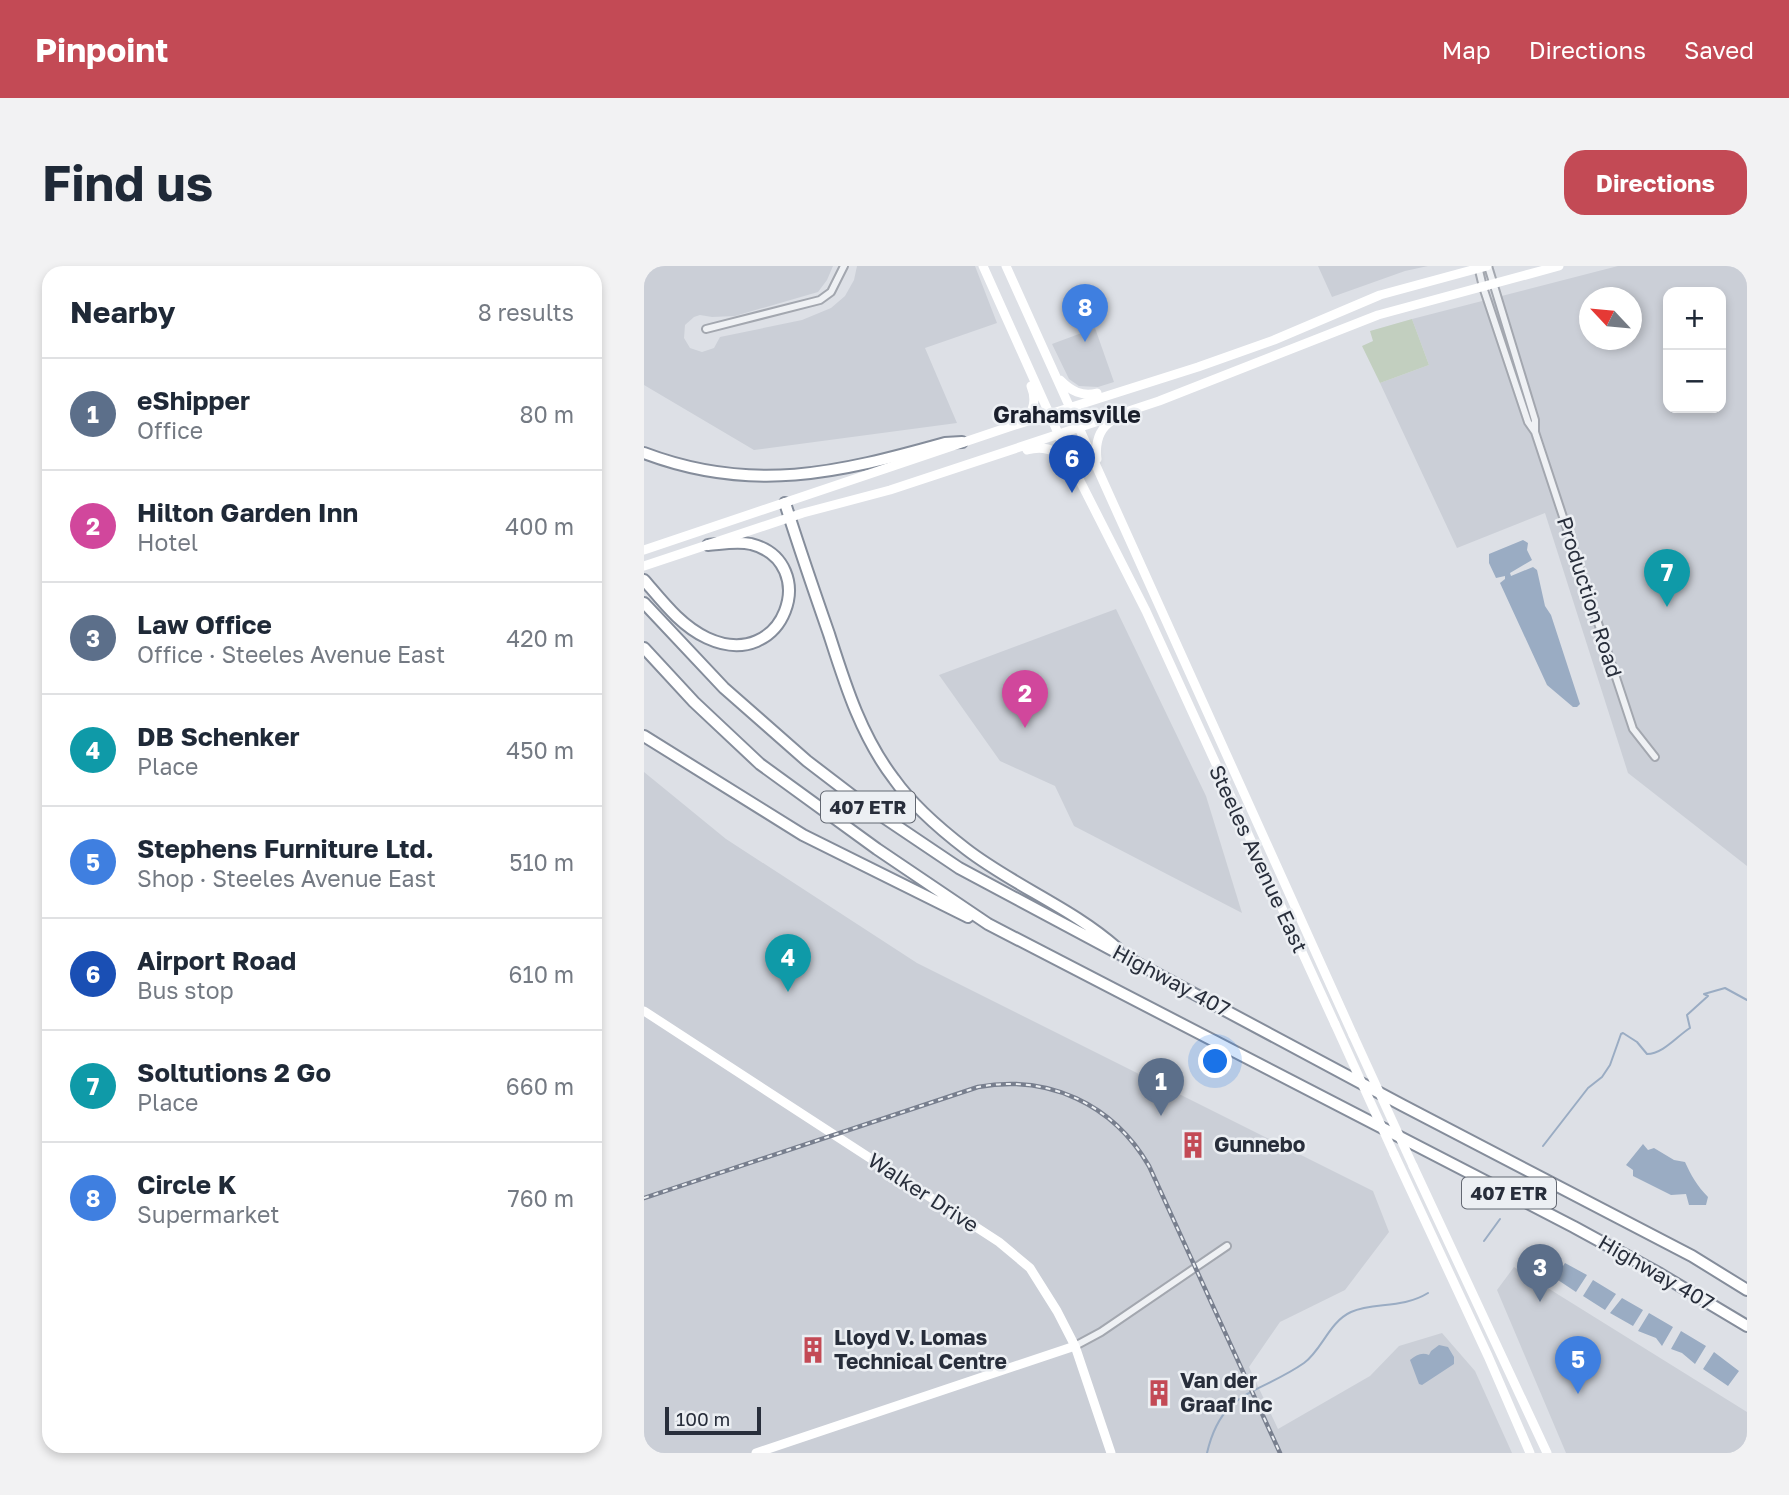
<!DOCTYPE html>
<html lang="en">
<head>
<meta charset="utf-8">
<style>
  :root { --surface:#fff; --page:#f2f2f3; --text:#1f2937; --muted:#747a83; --line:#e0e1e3; --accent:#c34a55 }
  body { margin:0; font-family:"Golos Text",sans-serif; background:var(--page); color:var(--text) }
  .controls { position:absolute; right:21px; top:21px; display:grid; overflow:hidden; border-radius:14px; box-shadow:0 4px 10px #0003 }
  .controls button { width:63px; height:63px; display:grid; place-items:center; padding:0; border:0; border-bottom:2px solid var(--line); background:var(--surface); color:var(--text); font:35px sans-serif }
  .compass { position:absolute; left:935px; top:21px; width:63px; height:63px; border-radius:50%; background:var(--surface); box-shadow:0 4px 10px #0003; rotate:296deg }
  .scale { position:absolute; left:21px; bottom:18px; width:96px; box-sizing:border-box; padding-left:7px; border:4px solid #282e3b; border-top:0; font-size:19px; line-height:24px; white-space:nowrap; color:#282e3b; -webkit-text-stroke:5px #eceff3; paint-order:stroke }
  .you { position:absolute; left:572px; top:796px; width:24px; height:24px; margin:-18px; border:5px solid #fff; border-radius:50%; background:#1a73e8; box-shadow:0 0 0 10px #1a73e833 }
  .badge { display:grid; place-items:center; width:46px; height:46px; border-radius:50%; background:var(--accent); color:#fff; font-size:23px; font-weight:700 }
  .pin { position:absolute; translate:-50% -58px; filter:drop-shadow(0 2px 4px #0008) }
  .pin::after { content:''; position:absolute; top:37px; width:24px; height:21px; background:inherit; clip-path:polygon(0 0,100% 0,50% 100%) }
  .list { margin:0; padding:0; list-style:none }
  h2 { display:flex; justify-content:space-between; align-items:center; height:91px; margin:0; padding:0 28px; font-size:30px }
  h2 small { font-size:23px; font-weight:400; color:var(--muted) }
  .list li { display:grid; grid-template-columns:46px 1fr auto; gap:21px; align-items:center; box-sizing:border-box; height:112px; padding:0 28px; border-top:2px solid var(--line) }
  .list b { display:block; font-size:26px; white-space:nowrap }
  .list p { margin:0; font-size:23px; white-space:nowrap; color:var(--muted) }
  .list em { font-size:23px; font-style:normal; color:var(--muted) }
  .map { position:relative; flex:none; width:1103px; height:1187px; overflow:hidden; border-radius:21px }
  header { display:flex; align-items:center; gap:42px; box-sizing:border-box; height:98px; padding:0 35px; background:var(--accent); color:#fff }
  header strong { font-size:33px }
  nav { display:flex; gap:38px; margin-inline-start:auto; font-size:24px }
  .intro { display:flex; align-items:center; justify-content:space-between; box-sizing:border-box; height:168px; padding:0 42px }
  h1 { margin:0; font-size:49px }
  .button { padding:18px 32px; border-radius:21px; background:var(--accent); color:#fff; font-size:24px; font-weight:700 }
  main { display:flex; gap:42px; padding:0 42px }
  aside { flex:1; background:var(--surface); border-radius:21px; box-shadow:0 4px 10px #0003 }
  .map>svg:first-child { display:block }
  .built { fill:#cbcfd7; fill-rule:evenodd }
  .green { fill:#c2cfbf }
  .water { fill:#9aacc3 }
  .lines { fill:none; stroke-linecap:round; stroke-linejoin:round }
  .stream { stroke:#9aacc3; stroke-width:2 }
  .street-casing { stroke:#a3a7af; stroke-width:10 }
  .highway-casing { stroke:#858d9b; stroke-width:14 }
  .street { stroke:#eff1f4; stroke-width:6 }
  .secondary { stroke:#fff; stroke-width:9 }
  .highway { stroke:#fff; stroke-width:10 }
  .rail-casing { stroke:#787f8e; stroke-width:4.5 }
  .rail { stroke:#eceff3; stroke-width:2; stroke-dasharray:5; stroke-linecap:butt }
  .secondary-bridge { stroke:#fff; stroke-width:9 }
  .labels { text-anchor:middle; stroke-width:5; stroke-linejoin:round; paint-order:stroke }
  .shield { fill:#eceff3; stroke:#636872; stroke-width:2 }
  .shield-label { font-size:19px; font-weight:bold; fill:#282e3b }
  .street-label { font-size:21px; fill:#282e3b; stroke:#eceff3 }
  .poi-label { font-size:21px; font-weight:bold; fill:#282e3b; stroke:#eceff3; text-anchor:start }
  .neighbourhood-label { font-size:23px; font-weight:bold; fill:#1a1f2c; stroke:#eceff3 }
</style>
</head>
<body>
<header>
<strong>Pinpoint</strong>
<nav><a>Map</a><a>Directions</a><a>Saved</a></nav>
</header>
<div class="intro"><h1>Find us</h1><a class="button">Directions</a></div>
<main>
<aside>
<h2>Nearby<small>8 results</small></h2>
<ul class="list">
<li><span class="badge" style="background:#5c6f8a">1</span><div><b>eShipper</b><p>Office</p></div><em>80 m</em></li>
<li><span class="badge" style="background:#d1479c">2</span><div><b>Hilton Garden Inn</b><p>Hotel</p></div><em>400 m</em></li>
<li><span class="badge" style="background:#5c6f8a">3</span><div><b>Law Office</b><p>Office · Steeles Avenue East</p></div><em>420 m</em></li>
<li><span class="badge" style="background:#0f9aa8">4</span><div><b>DB Schenker</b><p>Place</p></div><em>450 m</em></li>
<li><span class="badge" style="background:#3f7fe0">5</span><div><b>Stephens Furniture Ltd.</b><p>Shop · Steeles Avenue East</p></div><em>510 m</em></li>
<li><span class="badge" style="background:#1a4fb4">6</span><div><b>Airport Road</b><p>Bus stop</p></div><em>610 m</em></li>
<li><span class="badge" style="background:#0f9aa8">7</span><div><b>Soltutions 2 Go</b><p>Place</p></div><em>660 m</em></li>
<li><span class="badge" style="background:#3f7fe0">8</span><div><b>Circle K</b><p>Supermarket</p></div><em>760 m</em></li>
</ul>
</aside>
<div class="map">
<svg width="1103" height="1187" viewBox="0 0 1103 1187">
  <rect width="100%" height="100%" fill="#dde0e6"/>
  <path class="built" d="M0,0H189L183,14L174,26L91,50L68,51L56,49L50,51L41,59L40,72L46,82L58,86L70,82L76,71L158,54L187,42L201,30L210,14L213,0H331L353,57L281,82L313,157L110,184L0,119Z
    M674,0H784L761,5L688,31Z
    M974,0H1103V600L984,507L901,247L813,282L736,117L785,99L768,53ZM1024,26H1077V142H1024ZM946,32H988V74H946Z
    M451,62L470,116L454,121L435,120L425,113L408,78Z
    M472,343L562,530L598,647L430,560L411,520L356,495L295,409Z
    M0,506L82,573L273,697L729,925L745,966L701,1024L636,1056L605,1101L634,1163L726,1110L755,1080L798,1067L831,1105L868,1187H0Z
    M870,1001L1103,1146V1187H922L853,1024Z"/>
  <path class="green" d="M768,53L785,99L736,117L718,80L729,75L726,65Z"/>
  <path class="water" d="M879,274L884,277L883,284L888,294L866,307L867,310L889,301L893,304L901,340L907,349L936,438L933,441H929L903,419L856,317L861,313V310L852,312L845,297V288Z
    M999,878L1004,884L1010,882L1030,894L1041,896C1047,909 1053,920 1064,931L1062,939H1045L1042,928L1027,929L989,910V904L982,899Z
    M921,997L943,1009L932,1026L911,1012Z
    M949,1014L972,1028L961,1044L939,1030Z
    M978,1032L999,1044L989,1060L966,1047Z
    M1005,1047L1029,1061L1018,1080L1012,1072L994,1065Z
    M1037,1065L1062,1080L1051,1098L1038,1087L1027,1083Z
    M795,1079L804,1081L810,1091V1098L778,1119L775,1118L766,1094C772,1089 778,1086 785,1089L787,1085Z
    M1070,1086L1095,1105L1084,1120L1059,1103Z"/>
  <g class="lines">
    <path class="stream" d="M899,880L944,822L958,811L966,799L977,768L979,767L993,776L1003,788C1019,788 1033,770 1046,762L1043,749L1064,730L1060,728L1081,722L1103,734
      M840,975L856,953
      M563,1187C578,1123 614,1129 660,1097C678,1084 685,1056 707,1046C730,1036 758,1043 784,1027"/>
    <defs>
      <path id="street" d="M834,0L839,21L884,156L891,166L989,463L1011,491
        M844,0L891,154V166
        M62,63L176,34L187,26L200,0
        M431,1080L457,1066L583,980"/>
      <path id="highway" d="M0,187C108,228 194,207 301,177L318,176
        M141,237C155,281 170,325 185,368C201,418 217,470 250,513C269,540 296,563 322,583C370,620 428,642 473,682
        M0,314C19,336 37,360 63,372C141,408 178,296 107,278C93,275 78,278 64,279
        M0,337L80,422L163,495L214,534L315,602L758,839L1048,990L1103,1024
        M0,382L50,436L116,498L233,583L344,658L930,961L1016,1008L1103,1060
        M0,470L159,569L324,651"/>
    </defs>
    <use href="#street" class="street-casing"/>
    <use href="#highway" class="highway-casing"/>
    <use href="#street" class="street"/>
    <path class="secondary" d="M339,0L431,205L502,345L691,758
      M362,0L709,769
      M416,114C427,125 438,131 453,127
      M379,154C391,146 392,132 387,120
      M383,184C400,179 414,184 426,198
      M453,193C451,177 454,163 469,154
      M0,284L365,161L554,101L630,74L736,29L843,0
      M0,300L159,247L246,224L515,135L734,49L915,0
      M0,745L355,976L386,1002L413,1045L431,1080L467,1187
      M750,888L844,1090L886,1187
      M769,900L903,1187
      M112,1187L431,1080"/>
    <use href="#highway" class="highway"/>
    <defs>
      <path id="rail" d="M0,932L334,821C404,808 469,838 505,900L636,1187"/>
    </defs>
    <use href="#rail" class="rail-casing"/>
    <use href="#rail" class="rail"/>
    <path class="secondary-bridge" d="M691,758L750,888
      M709,769L769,900"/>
  </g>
  <defs>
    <symbol id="building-bare" viewBox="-9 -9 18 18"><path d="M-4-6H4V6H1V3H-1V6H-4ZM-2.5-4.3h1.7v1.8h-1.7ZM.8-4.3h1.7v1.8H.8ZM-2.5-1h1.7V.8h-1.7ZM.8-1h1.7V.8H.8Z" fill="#c34a55" stroke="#eceff3" stroke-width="2.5" paint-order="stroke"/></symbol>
  </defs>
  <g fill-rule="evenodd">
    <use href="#building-bare" x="530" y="860" width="38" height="38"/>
    <use href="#building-bare" x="150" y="1065" width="38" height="38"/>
    <use href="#building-bare" x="496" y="1108" width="38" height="38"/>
  </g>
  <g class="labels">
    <g class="shield">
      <rect x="177" y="525.5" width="94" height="31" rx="5"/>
      <rect x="818" y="911.5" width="94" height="31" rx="5"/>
    </g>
    <g class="shield-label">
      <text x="224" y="548">407 ETR</text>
      <text x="865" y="934">407 ETR</text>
    </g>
    <g class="street-label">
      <text transform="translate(945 331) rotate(72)" y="7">Production Road</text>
      <text transform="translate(614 593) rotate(65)" y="7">Steeles Avenue East</text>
      <text transform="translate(527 715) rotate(28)" y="7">Highway 407</text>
      <text transform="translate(279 927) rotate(33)" y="7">Walker Drive</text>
      <text transform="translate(1012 1007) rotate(30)" y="7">Highway 407</text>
    </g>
    <g class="poi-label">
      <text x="570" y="886">Gunnebo</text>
      <text x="190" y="1079">Lloyd V. Lomas<tspan x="190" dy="24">Technical Centre</tspan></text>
      <text x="536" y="1122">Van der<tspan x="536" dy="24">Graaf Inc</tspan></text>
    </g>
    <g class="neighbourhood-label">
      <text x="423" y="157">Grahamsville</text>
    </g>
  </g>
</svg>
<div class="controls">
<button>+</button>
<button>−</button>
</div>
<svg class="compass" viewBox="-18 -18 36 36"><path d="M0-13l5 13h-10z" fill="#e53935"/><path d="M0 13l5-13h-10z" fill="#747a83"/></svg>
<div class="scale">100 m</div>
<div class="you"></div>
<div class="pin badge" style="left:517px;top:850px;background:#5c6f8a">1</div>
<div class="pin badge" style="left:381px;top:462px;background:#d1479c">2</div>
<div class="pin badge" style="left:896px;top:1036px;background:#5c6f8a">3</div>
<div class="pin badge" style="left:144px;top:726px;background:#0f9aa8">4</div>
<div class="pin badge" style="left:934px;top:1128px;background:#3f7fe0">5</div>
<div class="pin badge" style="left:428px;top:227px;background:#1a4fb4">6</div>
<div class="pin badge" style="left:1023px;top:341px;background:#0f9aa8">7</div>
<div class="pin badge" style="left:441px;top:76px;background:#3f7fe0">8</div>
</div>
</main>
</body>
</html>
